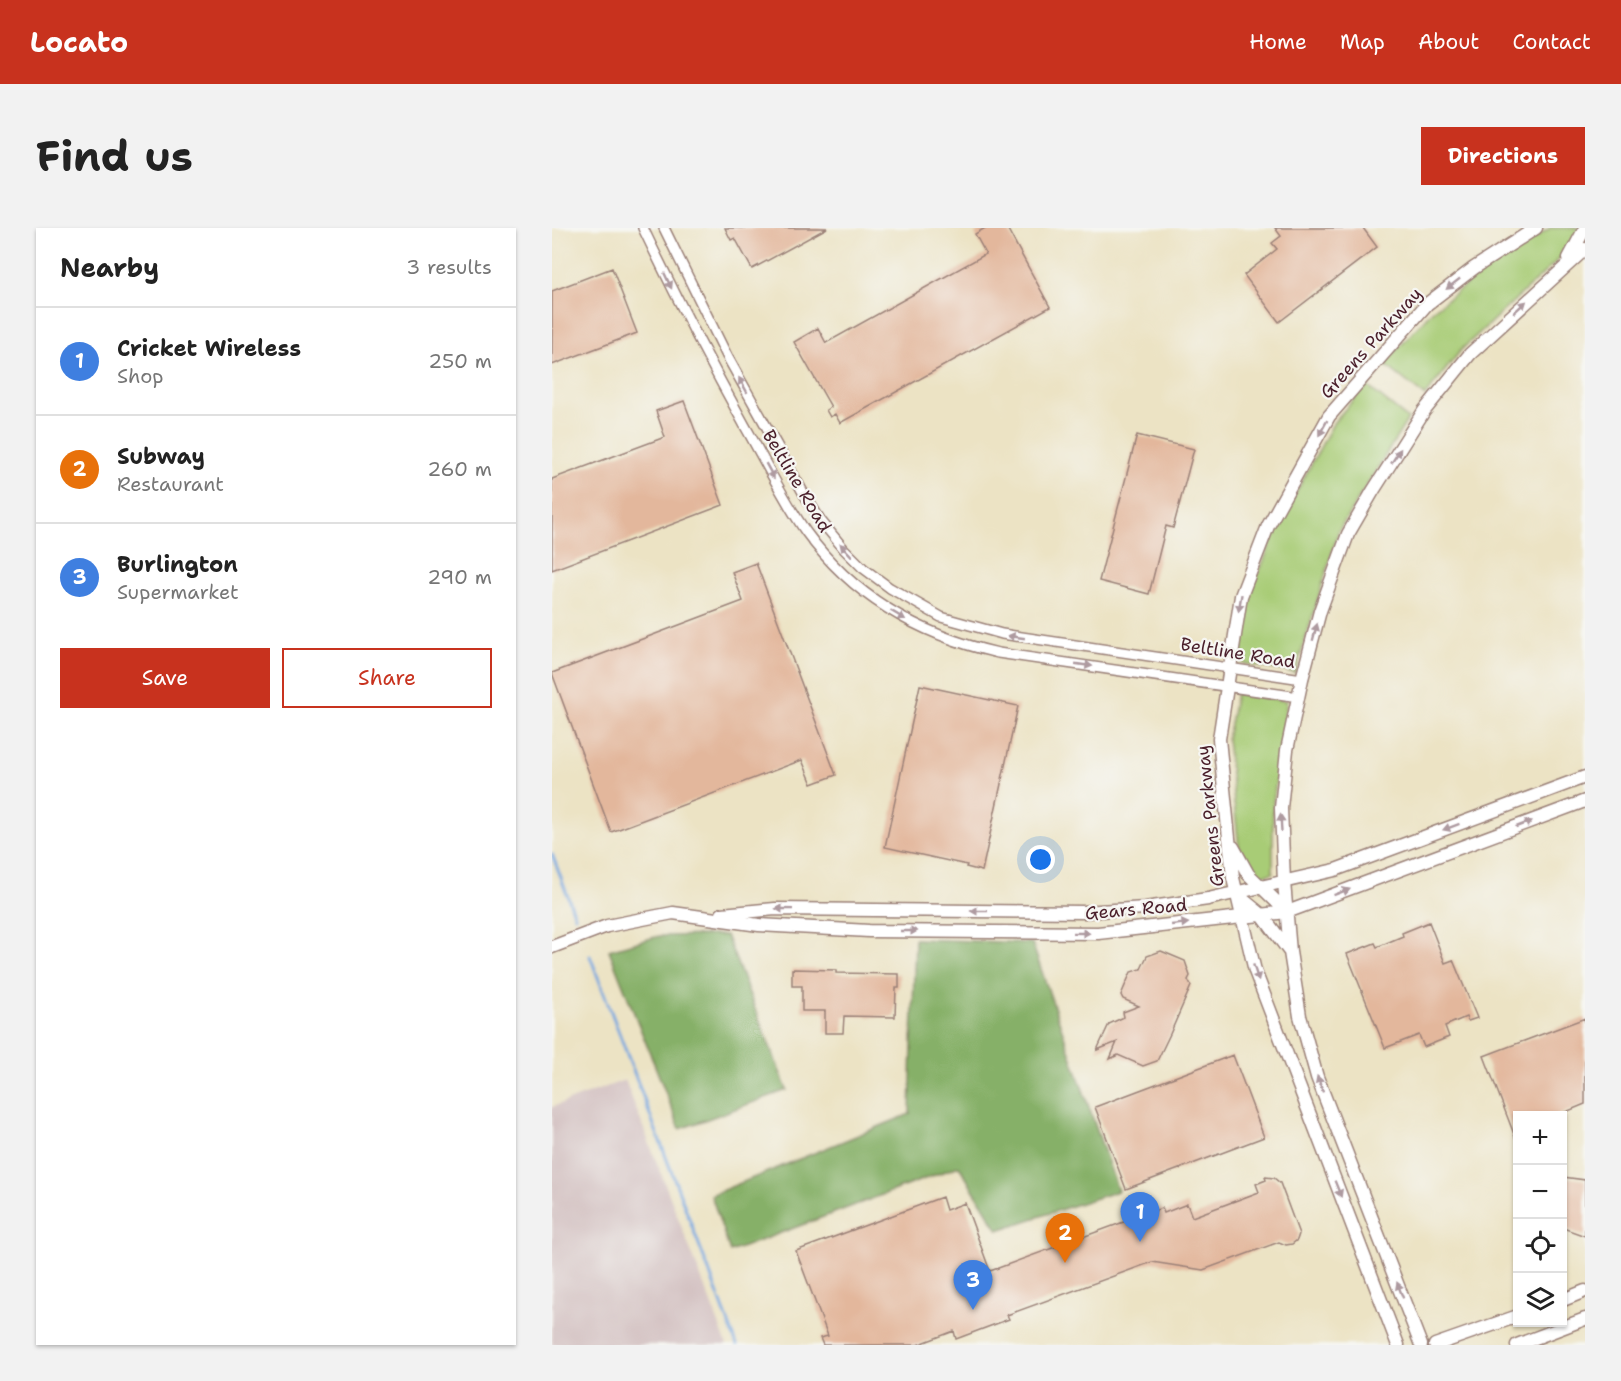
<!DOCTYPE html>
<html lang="en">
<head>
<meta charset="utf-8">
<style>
  :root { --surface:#fff; --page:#f2f2f2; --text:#222; --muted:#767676; --line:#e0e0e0; --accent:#c8321e }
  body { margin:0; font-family:"Shantell Sans",sans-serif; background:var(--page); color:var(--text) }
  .controls { position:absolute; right:18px; bottom:18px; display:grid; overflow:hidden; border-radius:0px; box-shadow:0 2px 4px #0004 }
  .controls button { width:54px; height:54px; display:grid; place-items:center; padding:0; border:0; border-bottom:2px solid var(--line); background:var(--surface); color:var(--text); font:30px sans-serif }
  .you { position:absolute; left:489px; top:632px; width:21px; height:21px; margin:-15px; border:4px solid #fff; border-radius:50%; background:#1a73e8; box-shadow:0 0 0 9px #1a73e833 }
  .badge { display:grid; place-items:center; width:39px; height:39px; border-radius:50%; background:var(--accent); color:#fff; font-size:20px; font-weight:700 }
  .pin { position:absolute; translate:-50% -50px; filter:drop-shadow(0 2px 3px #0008) }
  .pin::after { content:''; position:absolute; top:32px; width:21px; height:18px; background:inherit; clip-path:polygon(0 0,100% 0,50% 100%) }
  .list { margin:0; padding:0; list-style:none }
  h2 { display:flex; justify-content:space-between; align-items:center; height:78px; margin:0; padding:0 24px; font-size:26px }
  h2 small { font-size:20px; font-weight:400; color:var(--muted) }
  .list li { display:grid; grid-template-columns:39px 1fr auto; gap:18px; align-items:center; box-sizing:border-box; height:108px; padding:0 24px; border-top:2px solid var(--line) }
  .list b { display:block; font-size:22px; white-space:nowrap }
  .list p { margin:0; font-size:20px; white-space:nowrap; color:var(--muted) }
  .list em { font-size:20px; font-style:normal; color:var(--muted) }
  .actions { display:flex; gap:12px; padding:18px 24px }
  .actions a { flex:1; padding:14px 0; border:2px solid var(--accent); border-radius:0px; text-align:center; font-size:21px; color:var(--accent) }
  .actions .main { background:var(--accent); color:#fff }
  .icon { flex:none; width:33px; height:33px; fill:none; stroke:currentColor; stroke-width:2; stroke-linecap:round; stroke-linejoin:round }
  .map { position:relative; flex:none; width:1033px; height:1117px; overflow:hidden; border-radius:0px }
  header { display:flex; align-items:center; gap:36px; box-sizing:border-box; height:84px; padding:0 30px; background:var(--accent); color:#fff }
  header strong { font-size:28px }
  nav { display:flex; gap:33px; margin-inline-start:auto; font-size:21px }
  .intro { display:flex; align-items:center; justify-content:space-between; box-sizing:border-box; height:144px; padding:0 36px }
  h1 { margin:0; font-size:42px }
  .button { padding:15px 27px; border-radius:0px; background:var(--accent); color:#fff; font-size:21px; font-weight:700 }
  main { display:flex; gap:36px; padding:0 36px }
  aside { flex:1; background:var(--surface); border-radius:0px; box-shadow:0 2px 4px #0004 }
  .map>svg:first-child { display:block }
  .industrial { fill:#d2bfc0 }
  .green { fill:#a8cc76; stroke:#797650; stroke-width:1.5 }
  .forest { fill:#86b067; stroke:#686849; stroke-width:1.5 }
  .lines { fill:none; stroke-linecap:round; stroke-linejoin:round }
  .stream { stroke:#74a6df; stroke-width:3 }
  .building { fill:#e3b79c }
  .street-casing { stroke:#9b8178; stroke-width:12 }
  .secondary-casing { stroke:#9b8178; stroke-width:15 }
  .street { stroke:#fff; stroke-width:9 }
  .secondary { stroke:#fff; stroke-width:12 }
  .oneway { fill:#ae9aa0 }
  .labels { text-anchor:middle; stroke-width:4.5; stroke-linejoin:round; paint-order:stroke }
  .street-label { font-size:18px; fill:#4a1f2b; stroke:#f6f6f2 }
</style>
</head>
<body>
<header>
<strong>Locato</strong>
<nav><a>Home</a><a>Map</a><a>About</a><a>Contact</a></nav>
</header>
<div class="intro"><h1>Find us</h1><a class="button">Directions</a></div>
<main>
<aside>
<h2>Nearby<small>3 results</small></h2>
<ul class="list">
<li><span class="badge" style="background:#3f7fe0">1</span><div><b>Cricket Wireless</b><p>Shop</p></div><em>250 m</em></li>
<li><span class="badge" style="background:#e8710a">2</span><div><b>Subway</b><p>Restaurant</p></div><em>260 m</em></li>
<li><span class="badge" style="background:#3f7fe0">3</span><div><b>Burlington</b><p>Supermarket</p></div><em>290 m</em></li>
</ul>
<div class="actions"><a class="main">Save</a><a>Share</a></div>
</aside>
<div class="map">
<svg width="1033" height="1117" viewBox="0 0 1033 1117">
  <rect width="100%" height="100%" fill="#f6f6f2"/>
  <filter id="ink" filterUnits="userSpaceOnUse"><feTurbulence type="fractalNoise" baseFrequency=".0167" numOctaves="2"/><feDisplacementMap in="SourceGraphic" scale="12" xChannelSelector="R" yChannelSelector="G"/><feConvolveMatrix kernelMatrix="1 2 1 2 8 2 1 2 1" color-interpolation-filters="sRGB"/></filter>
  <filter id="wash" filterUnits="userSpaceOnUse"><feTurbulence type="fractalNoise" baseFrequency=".008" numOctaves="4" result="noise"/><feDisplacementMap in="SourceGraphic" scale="24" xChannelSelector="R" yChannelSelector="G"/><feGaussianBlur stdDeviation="1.35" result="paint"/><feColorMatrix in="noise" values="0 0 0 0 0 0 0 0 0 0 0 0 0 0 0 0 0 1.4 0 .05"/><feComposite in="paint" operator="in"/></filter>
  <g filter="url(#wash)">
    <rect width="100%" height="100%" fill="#ece3c4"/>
    <path class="industrial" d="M73,852L175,1117H0V879Z"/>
    <path class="green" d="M998,0H1033V7L909,122L873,168L832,136L880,83L929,45Z
      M814,157L856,191L787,302L743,445L688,435L697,369L725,300L782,194Z
      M684,465L735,473L721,575V645L705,648L687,619L675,511Z"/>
    <path class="forest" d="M174,707L235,862L128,901L57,722L107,708Z
      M363,711L480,715L566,963L446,1002L407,938L178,1024L159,967L358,886Z"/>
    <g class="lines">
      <path class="stream" d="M0,626L23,688
        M38,728L185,1117"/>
    </g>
    <g id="blocks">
      <path class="building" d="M173,0H275L200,41L183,10L179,12Z
        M433,0H455L498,79L288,195L283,186L278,189L274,182L279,179L242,114L266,100L274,115L434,26L423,6Z
        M723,0H811L825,19L727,94L692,47L725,21L720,15L729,8Z
        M60,40L85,105L0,137V63Z
        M132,173L171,277L0,342V251L113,209L104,183Z
        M585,207L642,221L621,300L614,298L597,366L547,353Z
        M204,335L284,547L260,556L250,532L59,604L0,445L191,373L180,344Z
        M368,457L466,478L430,643L414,639L415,637L333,619Z
        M877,694L893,735L901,732L925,790L916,793L914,789L893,798L897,809L872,819L867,807L833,820L795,726L823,715L825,719L851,708L850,705Z
        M609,723L633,733L638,748L636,752L639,758L618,806L605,833L591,838L566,827L558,831L565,814L545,822L557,796L572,789L571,784L587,778L571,771L569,767L579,744L589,741L595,728Z
        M240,741L284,742V745L347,746V760H344L343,789L292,788L291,805H273V783H250V758H240Z
        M1033,790V876L1004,888H966L965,914L932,828Z
        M681,827L712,909L574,961L543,879Z
        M713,949L722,950L728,955L747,1006L745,1012L740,1016L734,1017L727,1014L651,1042L600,1034L455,1087L457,1091L404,1111L402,1103L365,1117H271L268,1110L276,1108L244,1023L390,969L394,982L413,975L438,1043L610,980L612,985L635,976L640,989L707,964L704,956L714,952Z
        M1011,949L1033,952V1008L1011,1000Z"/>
    </g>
  </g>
  <g filter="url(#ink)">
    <use href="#blocks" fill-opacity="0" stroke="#9b8178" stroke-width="1.5"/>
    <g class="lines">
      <defs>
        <path id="street" d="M91,0C123,67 157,133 193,198C213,233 231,271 254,304C302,370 368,407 446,425L747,469
          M112,0L175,128L252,266L269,293L292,321L311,340L338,360L389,389L450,406L750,451"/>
        <path id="secondary" d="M1017,30L1033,0
          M681,619L696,646L735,684
          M683,665L710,687L737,723
          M170,686L223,681L532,684L593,680L656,671L783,642L1033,549
          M0,719L55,698L121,685L207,697L317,703L546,705L735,684L1033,573
          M1011,1072L1033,1063
          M846,1117L703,743L681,650L667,511L689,368L716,298L777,188L875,76L922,40L984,0
          M869,1117L765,849L748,788L738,724L732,654L729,580L735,522L750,451L768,383L796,306L821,263L872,183L918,126L1033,21
          M883,1117L966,1088
          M965,1117L1033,1091"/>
      </defs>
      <use href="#street" class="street-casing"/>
      <use href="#secondary" class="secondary-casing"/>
      <use href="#street" class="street"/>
      <use href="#secondary" class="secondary"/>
    </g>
    <defs><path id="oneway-solid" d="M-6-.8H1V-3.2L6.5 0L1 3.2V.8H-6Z" transform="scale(1.5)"/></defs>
    <g class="oneway">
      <use href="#oneway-solid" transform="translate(116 53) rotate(65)"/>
      <use href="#oneway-solid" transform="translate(901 56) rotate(142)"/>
      <use href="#oneway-solid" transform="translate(968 79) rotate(-42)"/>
      <use href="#oneway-solid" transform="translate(191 157) rotate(-119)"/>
      <use href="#oneway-solid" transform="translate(771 200) rotate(119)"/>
      <use href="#oneway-solid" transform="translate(844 228) rotate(-57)"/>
      <use href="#oneway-solid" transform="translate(218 243) rotate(61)"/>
      <use href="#oneway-solid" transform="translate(294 322) rotate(-133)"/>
      <use href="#oneway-solid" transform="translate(688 375) rotate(100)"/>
      <use href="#oneway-solid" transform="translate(346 387) rotate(31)"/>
      <use href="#oneway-solid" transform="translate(763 404) rotate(-75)"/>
      <use href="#oneway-solid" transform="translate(464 409) rotate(-172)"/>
      <use href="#oneway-solid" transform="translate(532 437) rotate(8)"/>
      <use href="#oneway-solid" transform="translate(729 595) rotate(-93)"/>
      <use href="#oneway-solid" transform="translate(972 596) rotate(-21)"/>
      <use href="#oneway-solid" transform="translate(899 599) rotate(160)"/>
      <use href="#oneway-solid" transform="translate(790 664) rotate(-20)"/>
      <use href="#oneway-solid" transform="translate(232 681) rotate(-179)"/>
      <use href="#oneway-solid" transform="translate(427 683) rotate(-180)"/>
      <use href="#oneway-solid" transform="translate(628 696) rotate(-6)"/>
      <use href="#oneway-solid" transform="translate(357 703)"/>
      <use href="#oneway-solid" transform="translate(529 705) rotate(1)"/>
      <use href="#oneway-solid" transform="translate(704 745) rotate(72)"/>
      <use href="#oneway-solid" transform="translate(768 856) rotate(-110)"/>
      <use href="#oneway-solid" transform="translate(786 961) rotate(68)"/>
      <use href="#oneway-solid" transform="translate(848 1062) rotate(-111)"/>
    </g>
  </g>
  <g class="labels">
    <g class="street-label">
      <text transform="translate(819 115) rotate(-48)" y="6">Greens Parkway</text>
      <text transform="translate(245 253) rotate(59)" y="6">Beltline Road</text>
      <text transform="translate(686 425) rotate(9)" y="6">Beltline Road</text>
      <text transform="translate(658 588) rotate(-96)" y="6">Greens Parkway</text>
      <text transform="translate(584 681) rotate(-5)" y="6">Gears Road</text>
    </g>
  </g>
</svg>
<div class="controls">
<button>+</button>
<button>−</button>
<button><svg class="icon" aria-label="locate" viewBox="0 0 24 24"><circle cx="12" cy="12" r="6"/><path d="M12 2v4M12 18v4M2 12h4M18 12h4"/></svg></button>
<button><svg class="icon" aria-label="layers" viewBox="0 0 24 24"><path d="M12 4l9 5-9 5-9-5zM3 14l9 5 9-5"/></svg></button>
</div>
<div class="you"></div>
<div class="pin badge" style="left:588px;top:1014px;background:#3f7fe0">1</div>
<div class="pin badge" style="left:513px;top:1035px;background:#e8710a">2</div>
<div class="pin badge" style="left:421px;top:1082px;background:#3f7fe0">3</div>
</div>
</main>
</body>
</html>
